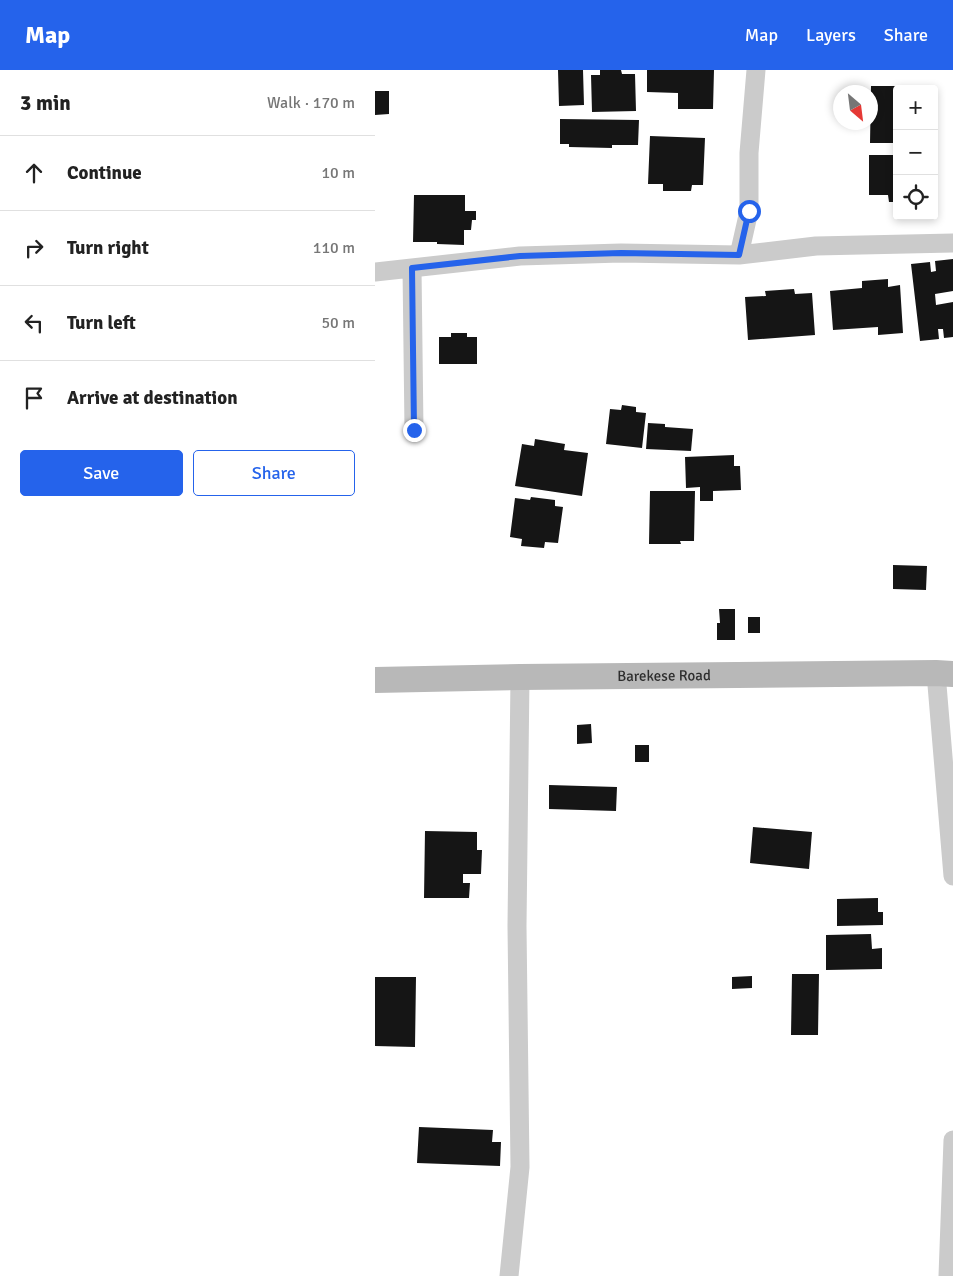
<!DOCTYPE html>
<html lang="en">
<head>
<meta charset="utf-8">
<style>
  :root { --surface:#fff; --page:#f6f6f6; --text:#222; --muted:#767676; --line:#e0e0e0; --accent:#2563eb }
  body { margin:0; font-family:Signika,sans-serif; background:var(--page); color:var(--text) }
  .controls { position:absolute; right:15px; top:15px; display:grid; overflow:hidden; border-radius:5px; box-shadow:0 2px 8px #0003 }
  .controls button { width:45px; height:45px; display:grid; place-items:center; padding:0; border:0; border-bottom:1px solid var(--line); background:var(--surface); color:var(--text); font:25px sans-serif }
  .compass { position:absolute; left:458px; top:15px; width:45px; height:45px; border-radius:50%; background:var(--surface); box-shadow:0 2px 8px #0003; rotate:152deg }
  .stop { position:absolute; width:15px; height:15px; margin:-11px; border:4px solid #2563eb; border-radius:50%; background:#fff }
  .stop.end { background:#2563eb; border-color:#fff; box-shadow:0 1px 5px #0008 }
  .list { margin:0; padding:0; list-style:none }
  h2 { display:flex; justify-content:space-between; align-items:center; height:65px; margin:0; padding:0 20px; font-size:21px }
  h2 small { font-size:16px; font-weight:400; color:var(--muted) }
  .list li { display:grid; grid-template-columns:32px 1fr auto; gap:15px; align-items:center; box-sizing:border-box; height:75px; padding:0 20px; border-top:1px solid var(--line) }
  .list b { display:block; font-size:19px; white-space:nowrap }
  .list em { font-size:16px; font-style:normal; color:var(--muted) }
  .actions { display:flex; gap:10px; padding:15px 20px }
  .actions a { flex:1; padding:11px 0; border:1px solid var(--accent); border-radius:5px; text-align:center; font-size:18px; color:var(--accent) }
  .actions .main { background:var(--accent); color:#fff }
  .icon { flex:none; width:28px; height:28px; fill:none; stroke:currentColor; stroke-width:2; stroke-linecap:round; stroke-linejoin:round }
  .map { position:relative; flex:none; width:578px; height:1206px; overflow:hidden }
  header { display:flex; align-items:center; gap:30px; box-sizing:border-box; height:70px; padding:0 25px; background:var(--accent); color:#fff }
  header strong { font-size:24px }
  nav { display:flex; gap:28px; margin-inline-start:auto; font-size:18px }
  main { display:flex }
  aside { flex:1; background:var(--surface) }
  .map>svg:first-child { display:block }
  .building { fill:#151515 }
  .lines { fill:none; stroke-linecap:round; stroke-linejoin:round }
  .minor { stroke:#cbcbcb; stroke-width:19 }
  .secondary { stroke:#b8b8b8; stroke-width:26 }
  .route { stroke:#2563eb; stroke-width:6 }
  .labels { text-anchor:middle; stroke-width:5; stroke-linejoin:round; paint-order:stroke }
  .street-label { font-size:15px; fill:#2e2e2e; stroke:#fff }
</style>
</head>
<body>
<header>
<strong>Map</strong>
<nav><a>Map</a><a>Layers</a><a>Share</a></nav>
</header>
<main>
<aside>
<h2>3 min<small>Walk · 170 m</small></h2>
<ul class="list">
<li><svg class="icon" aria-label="ahead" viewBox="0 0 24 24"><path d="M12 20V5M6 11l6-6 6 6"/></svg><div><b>Continue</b></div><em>10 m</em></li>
<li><svg class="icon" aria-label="right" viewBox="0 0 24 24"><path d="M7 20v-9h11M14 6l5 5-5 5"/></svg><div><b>Turn right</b></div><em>110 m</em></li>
<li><svg class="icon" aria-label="left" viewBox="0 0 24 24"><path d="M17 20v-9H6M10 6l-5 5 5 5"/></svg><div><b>Turn left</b></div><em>50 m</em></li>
<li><svg class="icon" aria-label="arrive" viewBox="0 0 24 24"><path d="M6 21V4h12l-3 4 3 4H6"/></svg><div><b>Arrive at destination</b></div></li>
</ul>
<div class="actions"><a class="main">Save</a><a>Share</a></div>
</aside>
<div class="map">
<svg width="578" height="1206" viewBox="0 0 578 1206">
  <rect width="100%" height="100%" fill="#fff"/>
  <path class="building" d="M183,0H208L209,35L184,36Z
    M225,0H246L247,4H260L261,41L217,42L216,5H225Z
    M272,0H339L338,39H303V23L272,22Z
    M496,16H554V19H522V73H495Z
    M0,21H14V44L0,45Z
    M185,49L264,50L263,75H237V78L194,77V74H185Z
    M275,66L330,68L328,115H317L316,121H288V114H273Z
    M494,85H522V132H514L513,125H494Z
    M39,125H90V141H101V150H97L96,160H89V175L62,174V172H38Z
    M578,189V221L560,224L561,235L578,232V267L569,268L568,259H563L564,269L545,271L536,194L555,192L556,202L561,201L560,191Z
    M513,209V217L525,215L528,263L503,265V257L458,260L455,221L487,218V211Z
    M419,219L420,224L437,223L440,265L373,270L370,227L391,226L390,221Z
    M76,263H92V267H102V294H64V267H76Z
    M247,335L261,337V342L271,343L267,378L231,374L235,339L246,340Z
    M273,353L290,354V357L318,359L316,381L271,379Z
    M160,369L190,374L189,380L213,383L207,426L140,416L147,374L159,376Z
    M359,385V396H365L366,420L338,421V431H325V417L311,418L310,387Z
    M275,421H320L319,471H305L306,474H274Z
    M156,427L180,430V436L188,437L183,473L170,472L169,478L146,476L147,469L135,467L140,428L155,430Z
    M518,495L552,496L551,520L518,519Z
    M344,539H360V570H342V553H345Z
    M373,547H385V563H373Z
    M216,654L217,673L202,674V655Z
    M260,675H274V692H260Z
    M174,715L242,717L241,741L174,739Z
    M378,757L437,762L434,799L375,793Z
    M50,761L102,762V780H107L106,804H88V813H95L94,828H49Z
    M503,828V842H508V855L462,856V829Z
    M496,864L497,879L507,878V899L451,900V865Z
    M417,904H444L443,965H416Z
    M377,906V918L357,919V907Z
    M0,907H41L40,977L0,976Z
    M44,1057L118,1060L117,1072H126L125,1096L42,1093Z"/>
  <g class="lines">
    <path class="minor" d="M364,185L374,141V83L381,0
      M37,198L39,360
      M0,202L145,186L246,183L364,185L441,176L578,173
      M561,603L578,806
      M134,1206L145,1097L142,856L145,607
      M573,1206L578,1070"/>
    <path class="secondary" id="s1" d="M0,610L145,607L561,603L578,604"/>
  </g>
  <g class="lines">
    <path class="route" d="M39,360L37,198L145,186L246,183L364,185L374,141"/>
  </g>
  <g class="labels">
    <g class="street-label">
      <text dy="5" stroke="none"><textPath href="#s1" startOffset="289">Barekese Road</textPath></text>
    </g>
  </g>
</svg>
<div class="controls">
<button>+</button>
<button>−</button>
<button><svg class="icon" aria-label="locate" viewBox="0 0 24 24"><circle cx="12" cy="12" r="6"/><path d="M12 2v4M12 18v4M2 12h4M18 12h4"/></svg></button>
</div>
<svg class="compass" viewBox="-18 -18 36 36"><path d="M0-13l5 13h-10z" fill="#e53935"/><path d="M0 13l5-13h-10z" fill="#767676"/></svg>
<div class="stop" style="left:374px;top:141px"></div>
<div class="stop end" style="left:39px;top:360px"></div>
</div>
</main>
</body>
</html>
